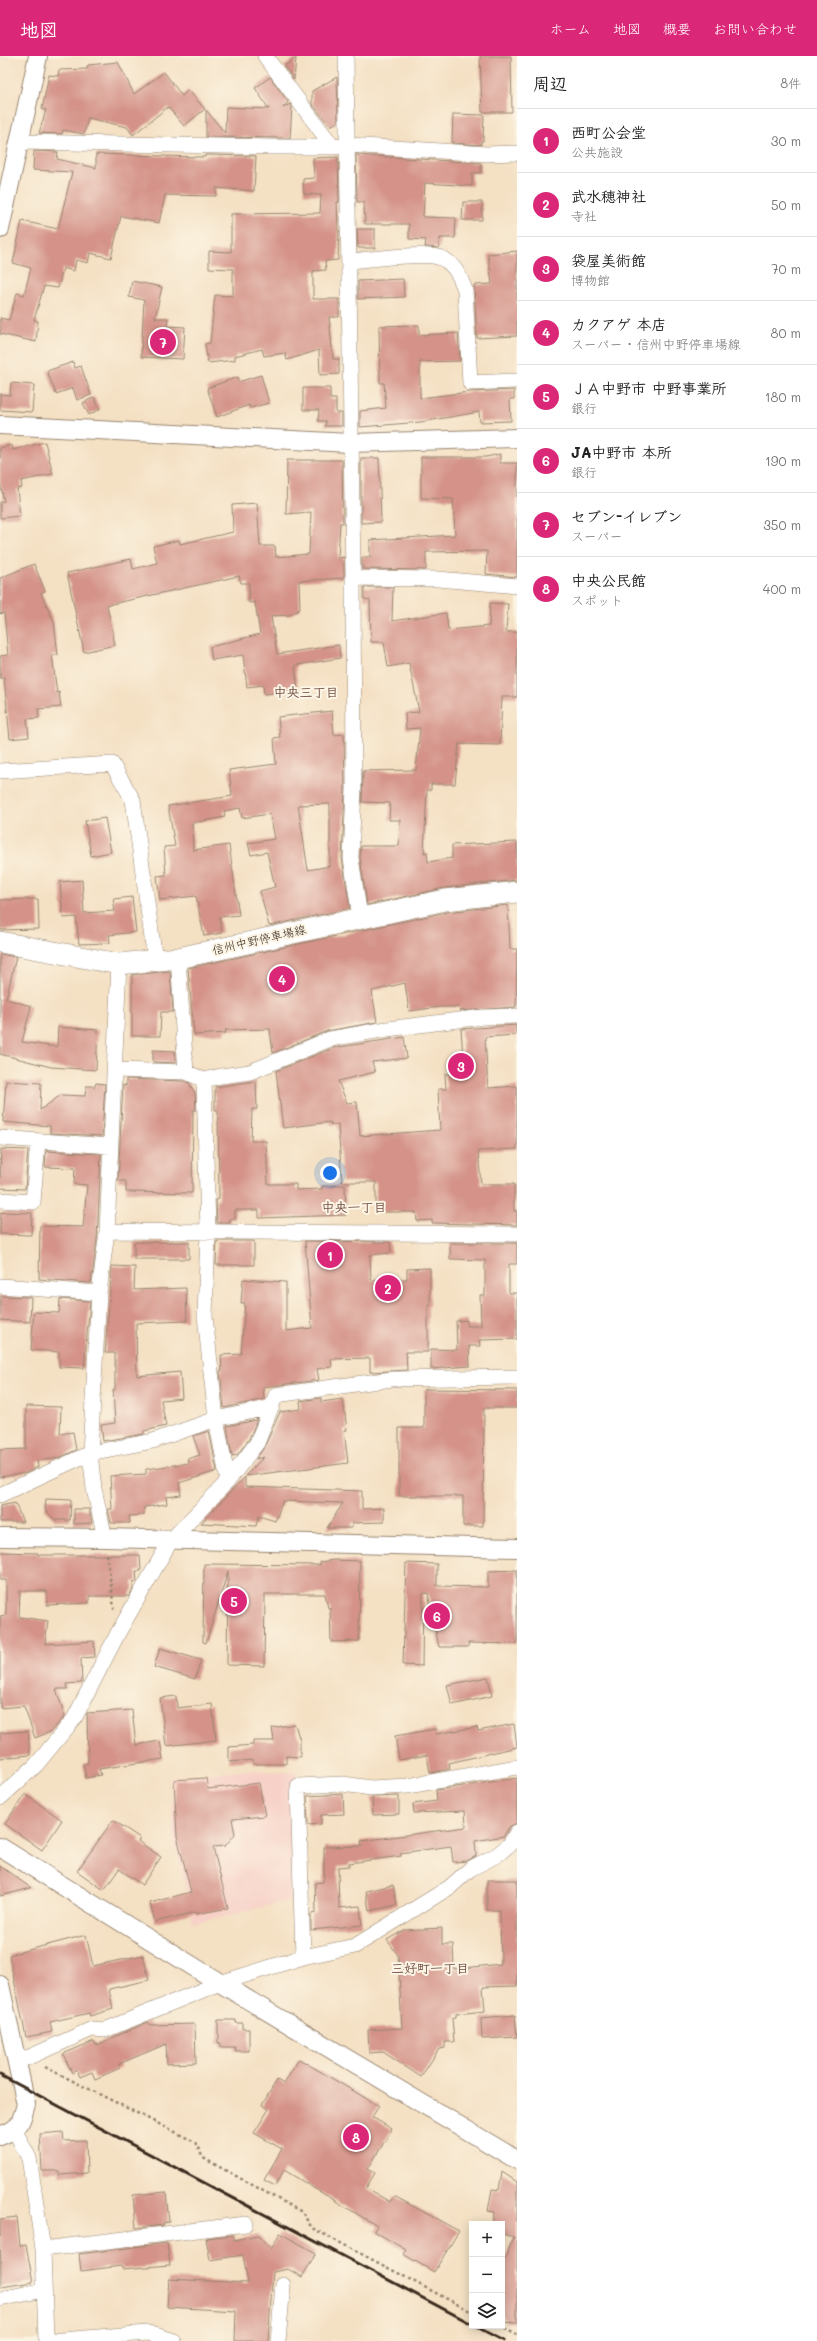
<!DOCTYPE html>
<html lang="ja">
<head>
<meta charset="utf-8">
<style>
  :root { --surface:#fff; --page:#f6f6f6; --text:#222; --muted:#767676; --line:#e0e0e0; --accent:#db2777 }
  body { margin:0; font-family:Mali,"Klee One",sans-serif; background:var(--page); color:var(--text) }
  .controls { position:absolute; right:12px; bottom:12px; display:grid; overflow:hidden; border-radius:0px; box-shadow:0 2px 10px #0003 }
  .controls button { width:36px; height:36px; display:grid; place-items:center; padding:0; border:0; border-bottom:1px solid var(--line); background:var(--surface); color:var(--text); font:20px sans-serif }
  .you { position:absolute; left:330px; top:1117px; width:14px; height:14px; margin:-10px; border:3px solid #fff; border-radius:50%; background:#1a73e8; box-shadow:0 0 0 6px #1a73e833 }
  .badge { display:grid; place-items:center; width:26px; height:26px; border-radius:50%; background:var(--accent); color:#fff; font-size:13px; font-weight:700 }
  .pin { position:absolute; translate:-50% -50%; border:2px solid #fff; box-shadow:0 1px 4px #0006 }
  .list { margin:0; padding:0; list-style:none }
  h2 { display:flex; justify-content:space-between; align-items:center; height:52px; margin:0; padding:0 16px; font-size:17px }
  h2 small { font-size:13px; font-weight:400; color:var(--muted) }
  .list li { display:grid; grid-template-columns:26px 1fr auto; gap:12px; align-items:center; box-sizing:border-box; height:64px; padding:0 16px; border-top:1px solid var(--line) }
  .list b { display:block; font-size:15px; white-space:nowrap }
  .list p { margin:0; font-size:13px; white-space:nowrap; color:var(--muted) }
  .list em { font-size:13px; font-style:normal; color:var(--muted) }
  .icon { flex:none; width:22px; height:22px; fill:none; stroke:currentColor; stroke-width:2; stroke-linecap:round; stroke-linejoin:round }
  .map { position:relative; flex:none; width:517px; height:2285px; overflow:hidden }
  header { display:flex; align-items:center; gap:24px; box-sizing:border-box; height:56px; padding:0 20px; background:var(--accent); color:#fff }
  header strong { font-size:19px }
  nav { display:flex; gap:22px; margin-inline-start:auto; font-size:14px }
  main { display:flex }
  aside { flex:1; background:var(--surface) }
  .map>svg:first-child { display:block }
  .built { fill:#f7d1c7 }
  .building { fill:#d49288; fill-rule:evenodd }
  .lines { fill:none; stroke-linecap:round; stroke-linejoin:round }
  .minor-casing { stroke:#988570; stroke-width:16 }
  .tertiary-casing { stroke:#988570; stroke-width:20 }
  .secondary-casing { stroke:#988570; stroke-width:22 }
  .path { stroke:#988570; stroke-width:2.5; stroke-dasharray:3 3; stroke-linecap:butt }
  .minor { stroke:#fff; stroke-width:15 }
  .tertiary { stroke:#fff; stroke-width:18 }
  .secondary { stroke:#fff; stroke-width:21 }
  .rail { stroke:#3b2a1e; stroke-width:3 }
  .labels { text-anchor:middle; stroke-width:4; stroke-linejoin:round; paint-order:stroke }
  .street-label { font-size:12px; fill:#3b2a1e; stroke:#fcf5e5 }
  .neighbourhood-label { font-size:13px; font-weight:bold; fill:#714e43; stroke:#fcf5e5 }
</style>
</head>
<body>
<header>
<strong>地図</strong>
<nav><a>ホーム</a><a>地図</a><a>概要</a><a>お問い合わせ</a></nav>
</header>
<main>
<div class="map">
<svg width="517" height="2285" viewBox="0 0 517 2285">
  <rect width="100%" height="100%" fill="#fcf5e5"/>
  <filter id="ink" filterUnits="userSpaceOnUse"><feTurbulence type="fractalNoise" baseFrequency=".025" numOctaves="2"/><feDisplacementMap in="SourceGraphic" scale="8" xChannelSelector="R" yChannelSelector="G"/><feConvolveMatrix kernelMatrix="1 2 1 2 8 2 1 2 1" color-interpolation-filters="sRGB"/></filter>
  <filter id="wash" filterUnits="userSpaceOnUse"><feTurbulence type="fractalNoise" baseFrequency=".012" numOctaves="4" result="noise"/><feDisplacementMap in="SourceGraphic" scale="16" xChannelSelector="R" yChannelSelector="G"/><feGaussianBlur stdDeviation="0.9" result="paint"/><feColorMatrix in="noise" values="0 0 0 0 0 0 0 0 0 0 0 0 0 0 0 0 0 1.4 0 .05"/><feComposite in="paint" operator="in"/></filter>
  <g filter="url(#wash)">
    <rect width="100%" height="100%" fill="#f4e0c3"/>
    <path class="built" d="M252,1714L297,1717L300,1842L193,1867L174,1781L171,1721Z"/>
    <g id="blocks">
      <path class="building" d="M480,0H511L512,56H482Z
        M296,2L294,24L284,10Z
        M118,6L134,38L164,16L182,40L188,34L205,53L184,70L168,51L133,79L127,71L88,62L84,78L63,74L62,78L39,77L46,54L42,53L49,19L58,20L59,14L87,13L88,9Z
        M270,21L288,46L283,52L290,48L292,51L290,82L206,81V54L225,77L226,51L269,53L255,32Z
        M337,21L338,66L330,70L312,48V35Z
        M453,58L484,59L483,85H481V89L452,87Z
        M34,95L58,96L57,103L96,112V98L198,101H205V99L256,100L254,135L216,132V140L165,139L159,167L121,160L111,202L90,197L88,207L76,204L74,215L63,212L58,232L44,230L34,264L38,265L36,286L0,278V262L9,264L17,237L24,239L31,212L13,207L22,165L58,173L72,116L33,114Z
        M356,99L481,107V117H472V130L425,127L423,161L456,162L455,182H440L439,192L425,191L426,184L409,183V168H365L364,146H357Z
        M338,101L339,146H337L338,174H339L338,204L325,205L326,214L313,215V243H339V261H329L333,303H339V318L320,319L319,294L287,304L285,297L264,300L262,293L235,300V304L208,307L205,288L210,287L215,239L233,240V213L209,212V195L231,196V158L320,157L321,139L304,138L303,123L314,122L313,102Z
        M463,146H482V164H462Z
        M357,173H375V192H358Z
        M517,195V280L477,282L474,229L492,228L488,198Z
        M403,223L404,241L358,243V225Z
        M132,225L162,231L155,262H168L167,270L185,271L183,303L141,301L144,244L129,241Z
        M419,269V279L458,277L460,305L420,306V342L470,336L514,334V343H510L511,365L480,366L479,356L421,366L360,371V355L386,352L384,327H380L379,270Z
        M73,306L75,312L81,310L91,339L77,344L73,332L56,338L47,315Z
        M261,319L269,347L250,352L249,349L217,361L207,332L238,321V326Z
        M11,327L34,329L32,356L0,354V338L10,339Z
        M303,332H330V343H336V357H342V370H325L326,365H318L319,354H303Z
        M94,341L100,353L89,359L83,347Z
        M45,386L53,418L21,425L22,432L17,433L20,460L0,462V446L4,445L0,427V392L12,389L13,394Z
        M500,398V407H517V521L486,518L487,495L426,496V514L362,513V501H370V484L455,479L453,443L421,442V401H486Z
        M361,402H379L381,466L361,467Z
        M287,404H342L343,467H340L338,502L344,501V522L299,525L300,553L290,559L271,560L277,598L339,589L340,602L297,609L295,611L298,634L264,638L263,629L247,631L243,599L212,604L210,591L260,578L255,546L249,547V527H241L239,520L107,549L115,589L84,596L67,517L131,503L133,513L157,507L153,490L179,484L180,488L233,476L232,449L257,447L260,490H275L276,501L309,498L311,456L286,458Z
        M34,508L45,535L41,537L54,566L58,599H52L57,637L59,636L61,651L38,653L39,662L27,663L29,681L10,683L4,622H0V600L8,599L4,557L0,558V522Z
        M364,531H393L392,565L446,557L448,574L489,570L490,547L508,548L506,576H517V641H502L500,689L459,688L455,728H431V734H427L424,797L427,796L428,806L452,802V789L517,786V824L444,832L367,849L360,802L361,790H399L400,764H389L390,747L362,746L363,715L416,714L420,672L406,673L405,657L419,656L409,607L388,611L384,586H371L370,544L364,543Z
        M332,655L334,679L344,678L345,733L342,802L350,852L269,870L260,835L275,831L267,796L251,799L248,787L275,783L270,758L242,762L240,752L224,755L225,761L192,767L193,794L229,789L239,859L219,861L222,877L204,880L196,840L160,844L157,820L166,819L164,791L175,790L168,750L232,740L229,714L276,708L274,682L280,681L278,661ZM330,748V810L308,814L298,749Z
        M105,762L111,796L91,800L85,765Z
        M82,824L84,857L115,855L113,843L132,841L136,876L109,879L110,887L79,888L76,861L63,862L60,826Z
        M38,843L39,873L0,874V844Z
        M508,849L510,893H517L516,951L460,955L459,951H440L409,955L405,927L372,935L377,966L327,975L273,997L270,973L225,974L226,977L194,979L188,912L447,856Z
        M0,898L16,901L6,943L31,950L22,986L57,991L58,971L98,974L96,1014L51,1011L0,998Z
        M170,915L173,956H161L160,980H132V919Z
        M516,969V979L485,981L488,1032L517,1030V1093L478,1095L481,1128H514V1155H517V1169L432,1167V1164L417,1165L416,1156H376V1126H342L338,1068L331,1069L330,1066L283,1072L276,1015L333,992L404,981L407,1002L372,1006L375,1016L338,1025L347,1047L357,1046L360,1080L440,1074L438,1033H446L445,1018H453L452,1002L463,1001L461,973Z
        M153,994L175,995L176,1007L153,1006Z
        M126,1023L184,1025L189,1027L195,1037L196,1054H193L192,1137L126,1136V1125H118L123,1029L126,1030Z
        M6,1025L41,1027L40,1054L61,1039L85,1040L86,1030H95L96,1027L105,1028L102,1080L50,1077V1070L3,1066Z
        M256,1025L257,1053H252L251,1085H266L268,1128H296V1134L322,1133V1130L345,1129L346,1159L259,1162V1154H235V1163H230V1167H217L216,1144L219,1143L218,1054H215V1031Z
        M1,1093L28,1094L25,1133L0,1132Z
        M46,1095L101,1098L97,1184L91,1227L39,1223L40,1170L83,1171L87,1129L74,1128L75,1112L45,1111Z
        M5,1156L32,1157L31,1179L0,1178V1157Z
        M217,1185H254V1209H216Z
        M305,1185L390,1186L391,1197L370,1199L371,1224L407,1223V1213L430,1212V1250H428V1296H406L407,1314L370,1316V1302L331,1303L332,1311L317,1313L319,1324L263,1331L264,1343L224,1352L220,1315H222L221,1299L241,1298L245,1247H241L243,1223L286,1226V1275L312,1272Z
        M134,1186H189V1203H134Z
        M450,1187H517V1208H509V1237H517V1283L479,1284L480,1290H469L470,1310L431,1313V1293L457,1294L456,1265L467,1264V1270H481L480,1239H485V1204L450,1203Z
        M112,1210L135,1211L134,1234L186,1232L187,1265L136,1267L137,1320L180,1316L182,1342L161,1344L166,1370L144,1375V1378L103,1385L101,1369L115,1367L113,1334H115V1297H105Z
        M0,1240L31,1241L30,1266L0,1264Z
        M60,1243L90,1245L84,1312L59,1311V1296L31,1294L34,1256L59,1257Z
        M424,1333L517,1334V1352H484L483,1470H463V1440H399V1372H424Z
        M321,1342V1346L343,1343L347,1374H344L348,1407L245,1420L264,1401L256,1403L265,1390L280,1356L301,1353L300,1345Z
        M26,1350L61,1351L60,1378L73,1376L76,1394L59,1402L37,1405L38,1411L26,1417L0,1421V1394L26,1393Z
        M257,1364L249,1383L237,1399L232,1400L227,1370Z
        M209,1375L217,1415L179,1427L181,1439L166,1441L167,1448L144,1451V1459L129,1460L130,1467H111L108,1453H112L110,1420L146,1418V1413L189,1407L187,1403L200,1399L193,1380Z
        M245,1421V1431L362,1435V1453L384,1452V1466L352,1467V1472H327L343,1447L283,1445L275,1465L259,1460L256,1470L201,1467Z
        M46,1443L71,1444L70,1464H55L45,1454Z
        M15,1447L23,1466H0V1450Z
        M74,1453H89L92,1467L74,1468Z
        M0,1496L38,1497V1499H140L141,1515H136L137,1525L133,1526V1533L129,1540H89V1547L47,1549V1535H20L19,1561L48,1565L45,1588L94,1585L95,1601L81,1602L82,1627L66,1628L67,1633H56L65,1660L50,1676L35,1682L24,1650L0,1652V1560L6,1559V1524H0Z
        M334,1504L360,1505L359,1585L331,1586L330,1552H328L325,1538H265L264,1610L227,1609L228,1515L206,1587L203,1586L204,1508L320,1509V1506Z
        M406,1507L437,1508V1530L488,1531V1515L517,1514V1588L468,1587V1591H439L428,1537L423,1538L422,1610L403,1609Z
        M160,1592L201,1604L195,1623L154,1611Z
        M488,1621L492,1640L452,1649L447,1629Z
        M176,1640L177,1652L212,1648L216,1684L166,1690L160,1642Z
        M132,1654L136,1689L160,1685L163,1703L99,1713L101,1719L86,1722L83,1708L88,1707L87,1657Z
        M295,1668L300,1685V1701L286,1700V1708H253V1704L229,1706V1691L253,1689V1685H274L272,1672Z
        M514,1668L517,1691L449,1707L450,1713L430,1717L427,1699L399,1704L395,1680L435,1673L436,1678L477,1671L478,1675Z
        M28,1675L30,1699L0,1702V1677Z
        M206,1722L208,1733L259,1727L265,1760L232,1763L235,1778L225,1790L213,1791L228,1852L196,1858V1856L155,1866L150,1847L191,1836L177,1780L174,1724Z
        M517,1722V1767L509,1771L504,1780L475,1785L476,1800L467,1805L453,1806L451,1790L401,1797V1800L349,1807V1810L338,1811L339,1852L360,1850L362,1869L311,1874V1858L316,1857L315,1827L323,1826L324,1821V1791L362,1790L361,1785L466,1771L465,1755L414,1757L413,1748L437,1745L436,1734Z
        M25,1738L62,1764L42,1794L5,1768Z
        M343,1738L344,1758L321,1759V1768L308,1769L307,1740Z
        M399,1740V1758L373,1759L372,1741Z
        M113,1764L140,1782L138,1785L161,1801L142,1829L119,1813L104,1834L77,1815Z
        M0,1810L31,1832L0,1840Z
        M487,1824H517V1930L483,1931L485,1955L456,1958V1961L452,1962L454,1986H445V1992L439,1993L421,2021L383,1996L369,1997L368,1974L402,1972L398,1899L387,1884L404,1874L442,1872V1888H453L454,1913L501,1908L500,1854H487Z
        M393,1829L397,1849L369,1855L366,1835Z
        M86,1879L93,1910L143,1899L149,1924L109,1933L113,1953L90,1960L89,1957L50,1966L52,1976L26,1981L9,1899Z
        M515,1959L517,1981L482,1983L481,1962Z
        M218,1964H236V1967H243V1973H249V1995H235V1991H221V1987H218Z
        M148,1966L150,1969L195,1968L196,2007L167,2008L166,1988L119,2008L120,2012L95,2023L92,2016L80,2021L77,2014L72,2017L63,1998L94,1985L96,1989Z
        M299,2003L379,2050L372,2061L392,2073L368,2113L375,2117L366,2132L390,2146L394,2140L459,2175L434,2216L403,2198L406,2194L374,2175L377,2170L284,2114L275,2130L264,2124L282,2093L254,2077L269,2053L262,2049L277,2024L284,2028Z
        M63,2076L64,2085L86,2084L87,2117L59,2119V2115H42L40,2078Z
        M502,2116L517,2126V2267L504,2266V2262L502,2261V2209L514,2181L502,2178V2168H493L495,2156L488,2155L492,2133L499,2134Z
        M166,2136L169,2166L163,2167L164,2169L136,2172L133,2139Z
        M17,2161L20,2190L26,2189L33,2226L1,2231L0,2163Z
        M280,2177L316,2197L302,2221L288,2213L273,2216L268,2285H235L236,2255L167,2251L169,2223L248,2227L243,2199L210,2204L206,2182L234,2179V2184L258,2179L271,2193Z
        M167,2187L170,2209L122,2213L121,2210L81,2215L79,2198Z"/>
    </g>
  </g>
  <g filter="url(#ink)">
    <use href="#blocks" fill-opacity="0" stroke="#988570" stroke-width="1"/>
    <g class="lines">
      <defs>
        <path id="minor" d="M265,0L333,91
          M346,0L353,522L354,733L351,802L360,861
          M20,86L269,91H333L348,89L487,98L517,97
          M349,205C370,204 420,196 438,201C453,205 460,220 465,234L470,327L517,325
          M353,522L438,523L517,530
          M0,715L112,708L133,744L155,904
          M178,902L186,1016L204,1024L208,1176L205,1260L216,1363L228,1425
          M114,1014L186,1016
          M204,1024L221,1020L250,1016L330,983L387,973L483,961L517,960
          M0,1082L110,1090
          M0,1144L33,1146L38,1085
          M107,1175L517,1178
          M0,1230L99,1237
          M0,1439L90,1397L153,1385L216,1363L272,1351
          M105,1482L94,1433L90,1397L99,1237L107,1175L119,908
          M0,1742L36,1709L74,1663L118,1577L171,1484L228,1425L257,1387L276,1339L392,1323L517,1321
          M303,1901L298,1730L343,1728L371,1732L408,1730L517,1711
          M17,2001L27,2002L92,1973L105,1974L220,1927L303,1901L355,1890L450,1831L470,1813L497,1799L510,1788L517,1776
          M15,2075L29,2102L43,2193L46,2285
          M43,2193L246,2168
          M0,2243L44,2234
          M49,2285L148,2277L174,2285
          M278,2285L283,2229"/>
        <path id="tertiary" d="M0,173L38,0
          M0,369L350,387L517,382
          M0,1481L105,1482L517,1492
          M0,1791L220,1927L517,2104
          M0,1929L26,2048C21,2067 20,2073 0,2080"/>
        <path id="secondary" d="M0,886L119,908L178,902L445,844L517,836"/>
      </defs>
      <use href="#minor" class="minor-casing"/>
      <use href="#tertiary" class="tertiary-casing"/>
      <use href="#secondary" class="secondary-casing"/>
      <path class="path" d="M107,1498L114,1553
        M45,2011L195,2086L203,2102L302,2156L312,2172L472,2256
        M499,2270L517,2279"/>
      <use href="#minor" class="minor"/>
      <use href="#tertiary" class="tertiary"/>
      <use href="#secondary" class="secondary"/>
      <path class="rail" d="M0,2019L472,2268
        M475,2270L504,2285"/>
    </g>
  </g>
  <g class="labels">
    <g class="street-label">
      <text transform="translate(259 884) rotate(-13)" y="4">信州中野停車場線</text>
    </g>
    <g class="neighbourhood-label">
      <text x="306" y="641">中央三丁目</text>
      <text x="354" y="1156">中央一丁目</text>
      <text x="430" y="1917">三好町一丁目</text>
    </g>
  </g>
</svg>
<div class="controls">
<button>+</button>
<button>−</button>
<button><svg class="icon" aria-label="layers" viewBox="0 0 24 24"><path d="M12 4l9 5-9 5-9-5zM3 14l9 5 9-5"/></svg></button>
</div>
<div class="you"></div>
<div class="pin badge" style="left:330px;top:1199px">1</div>
<div class="pin badge" style="left:388px;top:1232px">2</div>
<div class="pin badge" style="left:461px;top:1010px">3</div>
<div class="pin badge" style="left:282px;top:923px">4</div>
<div class="pin badge" style="left:234px;top:1545px">5</div>
<div class="pin badge" style="left:437px;top:1560px">6</div>
<div class="pin badge" style="left:163px;top:286px">7</div>
<div class="pin badge" style="left:356px;top:2081px">8</div>
</div>
<aside>
<h2>周辺<small>8件</small></h2>
<ul class="list">
<li><span class="badge">1</span><div><b>西町公会堂</b><p>公共施設</p></div><em>30 m</em></li>
<li><span class="badge">2</span><div><b>武水穂神社</b><p>寺社</p></div><em>50 m</em></li>
<li><span class="badge">3</span><div><b>袋屋美術館</b><p>博物館</p></div><em>70 m</em></li>
<li><span class="badge">4</span><div><b>カクアゲ 本店</b><p>スーパー · 信州中野停車場線</p></div><em>80 m</em></li>
<li><span class="badge">5</span><div><b>ＪＡ中野市 中野事業所</b><p>銀行</p></div><em>180 m</em></li>
<li><span class="badge">6</span><div><b>JA中野市 本所</b><p>銀行</p></div><em>190 m</em></li>
<li><span class="badge">7</span><div><b>セブン-イレブン</b><p>スーパー</p></div><em>350 m</em></li>
<li><span class="badge">8</span><div><b>中央公民館</b><p>スポット</p></div><em>400 m</em></li>
</ul>
</aside>
</main>
</body>
</html>
